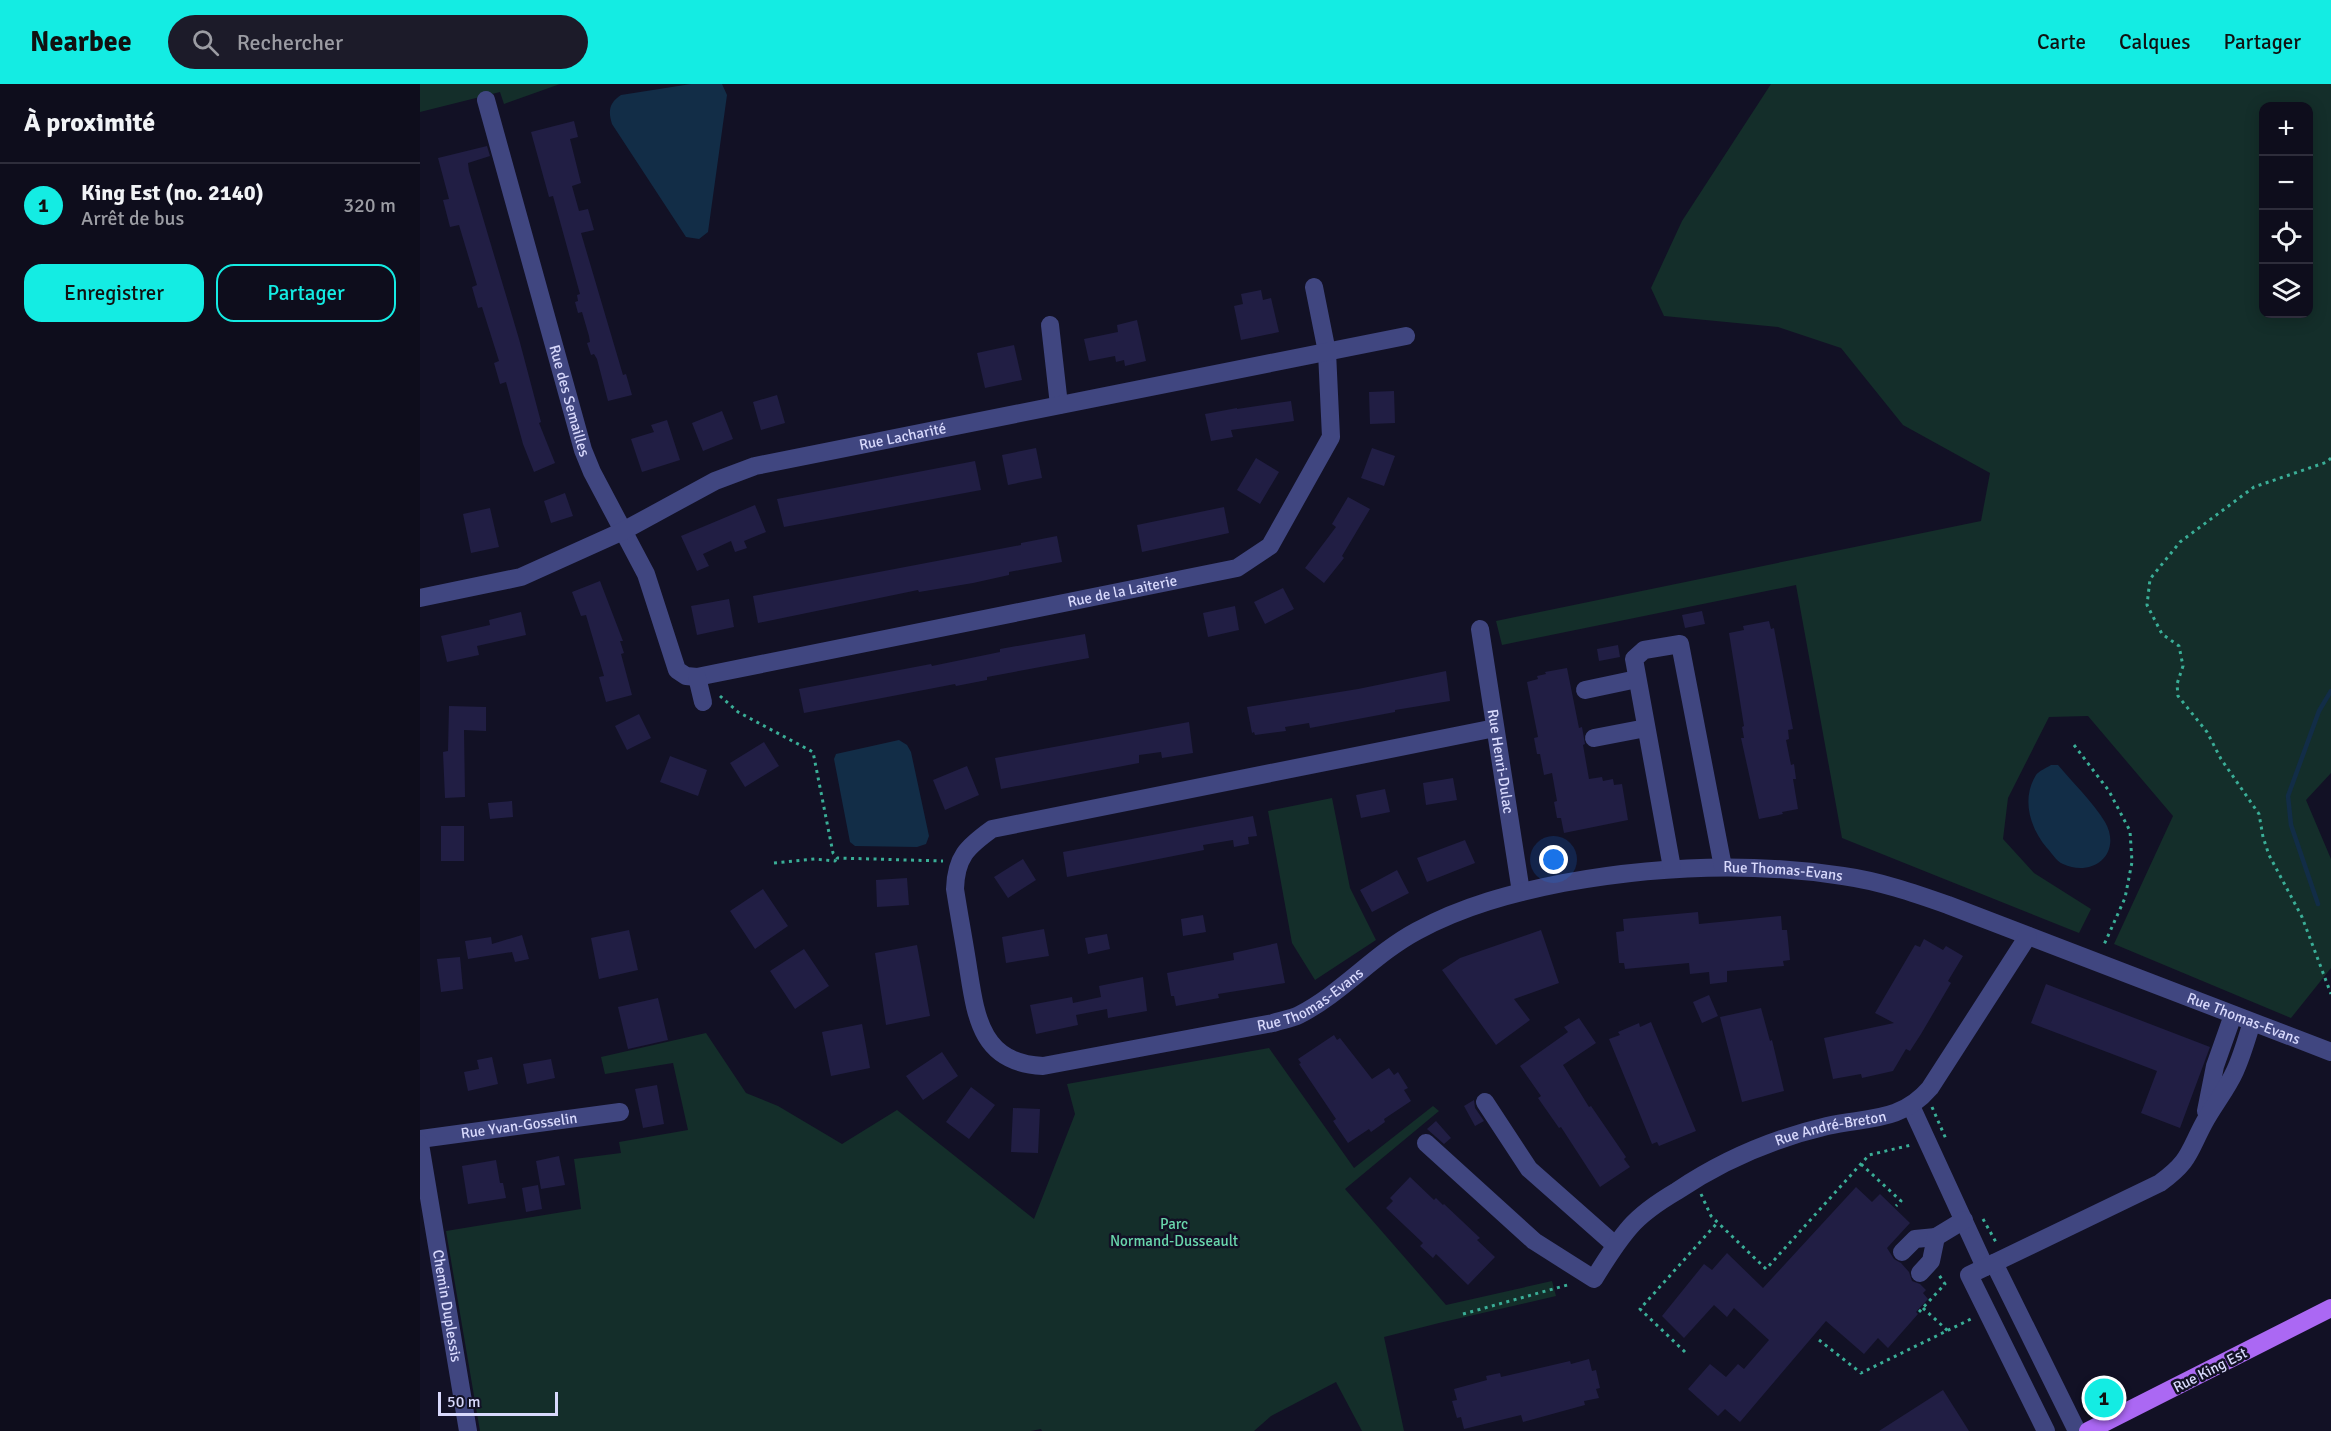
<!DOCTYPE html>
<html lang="fr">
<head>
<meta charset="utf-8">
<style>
  :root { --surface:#0e0d1c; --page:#1c1b29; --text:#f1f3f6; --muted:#9b9ca3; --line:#2e2d3b; --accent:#14ece3 }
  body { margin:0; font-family:Signika,sans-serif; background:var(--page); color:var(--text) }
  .controls { position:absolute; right:18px; top:18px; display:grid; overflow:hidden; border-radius:12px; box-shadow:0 3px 15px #0003 }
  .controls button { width:54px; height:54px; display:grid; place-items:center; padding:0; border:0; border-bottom:2px solid var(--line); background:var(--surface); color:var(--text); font:30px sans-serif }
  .scale { position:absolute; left:18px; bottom:15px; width:120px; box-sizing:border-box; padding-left:6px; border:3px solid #d8d9fc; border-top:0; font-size:16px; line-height:21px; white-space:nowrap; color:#d8d9fc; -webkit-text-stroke:4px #121125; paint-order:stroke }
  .you { position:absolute; left:1134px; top:776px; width:21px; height:21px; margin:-15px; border:4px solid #fff; border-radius:50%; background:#1a73e8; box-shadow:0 0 0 9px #1a73e833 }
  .badge { display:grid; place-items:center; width:39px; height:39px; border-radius:50%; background:var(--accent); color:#111; font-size:20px; font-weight:700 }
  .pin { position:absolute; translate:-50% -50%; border:3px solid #fff; box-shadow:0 2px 6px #0006 }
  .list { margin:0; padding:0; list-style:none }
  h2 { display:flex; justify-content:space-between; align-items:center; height:78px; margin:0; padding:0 24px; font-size:26px }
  h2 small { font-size:20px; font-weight:400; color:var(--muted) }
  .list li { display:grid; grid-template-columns:39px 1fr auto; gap:18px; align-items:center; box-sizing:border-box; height:84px; padding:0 24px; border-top:2px solid var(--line) }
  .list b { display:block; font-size:22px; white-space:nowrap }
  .list p { margin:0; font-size:20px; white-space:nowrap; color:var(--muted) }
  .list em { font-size:20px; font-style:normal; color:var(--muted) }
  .actions { display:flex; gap:12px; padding:18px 24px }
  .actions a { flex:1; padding:14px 0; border:2px solid var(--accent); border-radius:18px; text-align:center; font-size:21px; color:var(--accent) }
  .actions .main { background:var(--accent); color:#111 }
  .icon { flex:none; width:33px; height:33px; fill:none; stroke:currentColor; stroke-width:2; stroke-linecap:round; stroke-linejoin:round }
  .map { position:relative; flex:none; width:1911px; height:1347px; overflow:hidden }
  header { display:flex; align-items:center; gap:36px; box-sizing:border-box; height:84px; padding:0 30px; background:var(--accent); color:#111 }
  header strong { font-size:28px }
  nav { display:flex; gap:33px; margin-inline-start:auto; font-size:21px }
  .search { width:420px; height:54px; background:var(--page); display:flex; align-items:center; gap:15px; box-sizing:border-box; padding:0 21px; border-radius:33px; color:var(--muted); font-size:22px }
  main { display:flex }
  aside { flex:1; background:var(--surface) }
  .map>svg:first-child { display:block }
  .green { fill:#142e2a; fill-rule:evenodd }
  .water { fill:#122d47 }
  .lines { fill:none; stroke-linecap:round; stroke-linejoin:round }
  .stream { stroke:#122d47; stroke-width:4.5 }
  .building { fill:#211e44 }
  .path { stroke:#3aae97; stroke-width:3; stroke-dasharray:3 4.5; stroke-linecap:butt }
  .minor { stroke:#404680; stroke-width:18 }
  .major { stroke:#ab68f3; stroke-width:18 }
  .labels { text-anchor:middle; stroke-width:5; stroke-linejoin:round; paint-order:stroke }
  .street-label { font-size:15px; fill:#d8d9fc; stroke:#121125 }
  .park-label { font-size:15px; fill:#69d6ac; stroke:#121125 }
</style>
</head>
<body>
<header>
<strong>Nearbee</strong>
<div class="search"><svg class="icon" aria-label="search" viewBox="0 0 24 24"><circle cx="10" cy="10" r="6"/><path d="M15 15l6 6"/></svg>Rechercher</div>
<nav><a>Carte</a><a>Calques</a><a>Partager</a></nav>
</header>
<main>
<aside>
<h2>À proximité<small></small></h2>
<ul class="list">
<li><span class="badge">1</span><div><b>King Est (no. 2140)</b><p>Arrêt de bus</p></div><em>320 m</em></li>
</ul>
<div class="actions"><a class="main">Enregistrer</a><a>Partager</a></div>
</aside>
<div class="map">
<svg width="1911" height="1347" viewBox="0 0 1911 1347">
  <rect width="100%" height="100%" fill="#121125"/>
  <path class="green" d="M0,0H140L84,20L80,8L0,28Z
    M1351,0H1911V689L1886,716L1911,775V884L1871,934L1694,860L1753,732L1668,632L1629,633L1588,714L1583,755L1614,789L1671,825L1659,849L1422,754L1376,501L1082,561L1076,537L1561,437L1570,389L1483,341L1421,264L1358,243L1244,232L1231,204L1262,137ZM1844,22H1888V230H1844Z
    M912,714L930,804L956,856L895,896L872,859L848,727Z
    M286,949L326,1009L358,1022L422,1060L477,1026L614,1135L655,1030L647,1000L849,964L934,1084L1013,1022L1019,1027L925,1105L1026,1221L1132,1197L1136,1212L1019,1239L964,1253L984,1347H942L916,1298L851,1332L834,1347H622L621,1345L611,1347H60L26,1147L161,1125L154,1075L201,1069L199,1058L268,1046L253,979L185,990L181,973Z"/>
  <path class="water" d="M271,0H302L307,11L288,148L279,155L266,153L192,40C188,27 189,19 201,11Z
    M479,656L487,661L491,668L509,752L506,760L497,763L435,762L430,758L414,675L416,670Z
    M1631,681H1638C1653,699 1673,718 1685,738C1703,770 1672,794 1643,780C1636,777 1632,769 1627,764C1610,744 1601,715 1616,691C1619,687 1626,684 1631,681Z"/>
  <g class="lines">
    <path class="stream" d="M1898,820L1871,741L1868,712L1899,627L1911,607"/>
  </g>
  <path class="building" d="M154,37L158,53L150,55L161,99L152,102L159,127L168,125L174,146L161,149L203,291L206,290L212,311L188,317L177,275L174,270L171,271L167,259L170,258L169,252L162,228L158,229L155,218L158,217L157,211L160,210L133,112L129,113L111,48Z
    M67,62L70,72L48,79L49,87L99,255L121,338L119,339L135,379L114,388L103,360L86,298L80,300L74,279L79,277L62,223L58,224L52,203L57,201L39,141L30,143L23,116L29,115L18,74Z
    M841,206L843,216L851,214L859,248L821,256L814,222L823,220L821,210Z
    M717,236L726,277L705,282L704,276L696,278L695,272L669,277L664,255L698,248L697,241Z
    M594,261L602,296L565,304L557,269Z
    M974,307L975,339L950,340L949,308Z
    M357,311L365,339L341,346L333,318Z
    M871,317L874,337L811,346L813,353L791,357L785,330L817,324V325Z
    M302,327L313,355L283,367L272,339Z
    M247,336L260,376L222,388L211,355L234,348L231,341Z
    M616,364L622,394L588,401L582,371Z
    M952,364L975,372L964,402L941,394Z
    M836,374L859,388L840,420L817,406Z
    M555,377L561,406L364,443L357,415Z
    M145,409L153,432L131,439L124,417Z
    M928,413L950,425L922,472L924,474L904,499L885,484L916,443L912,440Z
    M335,421L346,448L324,457L327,464L315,468L311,457L283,470L289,482L277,487L261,452Z
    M804,423L809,449L722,468L717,441Z
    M70,424L79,463L51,469L43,430Z
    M637,452L642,478L589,488V491L553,499L499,508L498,506L338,539L333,512L601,461V459Z
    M180,497L203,557H200L204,569L201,570L212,611L186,618L179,593L184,592L166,531L161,532L152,508Z
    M863,504L874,525L845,540L834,518Z
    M309,515L314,543L277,551L271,522Z
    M815,522L819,546L788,553L783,529Z
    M1282,527L1285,540L1265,544L1262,531Z
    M101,528L106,551L57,562L59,571L27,578L21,552L70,541L69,536Z
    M1349,537L1351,545L1354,544L1373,645L1368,646L1369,655L1366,656L1371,681L1374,680L1376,695H1373L1378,725L1362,728L1363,730L1339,735L1321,654H1324L1322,643L1324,642L1309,549L1324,546L1323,542Z
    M665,550L669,574L567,593V596L536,602L535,600L384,629L379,605L511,580L512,582L580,568V565Z
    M1198,561L1200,573L1179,577L1177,565Z
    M1147,584L1159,644L1162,643L1165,660L1163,661L1169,695L1182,693L1183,697L1193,695L1194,701L1202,700L1208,736L1144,749L1141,734H1137L1134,718L1137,717L1132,689L1124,691L1120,670H1117L1114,654L1118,653L1107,598L1118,595L1117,592L1126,590L1125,588Z
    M1026,587L1030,617L975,626V628L890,644L889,639L865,643L866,647L835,651L834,648L832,649L827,623L938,605Z
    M29,622L66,623V647L44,646L45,713L25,714L23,668L28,667Z
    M219,630L231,654L207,666L195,642Z
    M769,638L773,669L742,674L741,668L719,671V679L581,705L575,674Z
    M344,658L359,682L325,703L310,679Z
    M250,672L287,686L278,712L240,698Z
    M547,682L559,711L525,726L513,696Z
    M1033,694L1037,716L1006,721L1003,699Z
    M965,705L970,728L941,734L936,711Z
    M92,717L93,733L70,735L68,719Z
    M833,732L837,752L828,753L829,760L814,763L813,756L783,761L784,766L647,793L643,768Z
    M21,742H44V777H21Z
    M1045,756L1055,779L1007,798L997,774Z
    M603,775L616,796L588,814L574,793Z
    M977,786L989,809L952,828L940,806Z
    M487,794L489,821L457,823L456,796Z
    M343,805L368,842L335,865L310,827Z
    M1278,828L1279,840L1361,832L1362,846H1367L1370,876L1363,877L1364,882L1307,887V898L1290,900L1289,888L1270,890L1269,879L1205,885L1204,879H1199L1196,848L1204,847L1203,835Z
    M783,831L786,848L763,852L761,835Z
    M624,845L629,872L586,879L582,853Z
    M209,846L218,886L179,895L171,854Z
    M1121,846L1139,899L1094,915L1110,936L1076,961L1022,886L1040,874Z
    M687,850L690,865L668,870L665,854Z
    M102,851L109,875L95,878L92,868L48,875L45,857L71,853L72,860Z
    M1504,855L1523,866L1526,862L1543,872L1528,897L1531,899L1501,950L1490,967L1486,965L1473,987L1442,994L1441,990L1413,995L1404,954L1474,939L1455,929L1495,861L1500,863Z
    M857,859L865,899L798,910L799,914L756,922L754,912H751L747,889L814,876L813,869Z
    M497,861L510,932L466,941L455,869Z
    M384,865L409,902L375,925L350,887Z
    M40,873L43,905L21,908L17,875Z
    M723,893L727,927L688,934L687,925L656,931L658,941L616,950L610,921L652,913L653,919L681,913L679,902Z
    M1626,900L1790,963L1760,1044L1721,1029L1737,987L1611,939Z
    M1289,911L1298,932L1282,939L1273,918Z
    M238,914L248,956L208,965L198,923Z
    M1341,924L1350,957L1352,956L1364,1007L1322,1018L1300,933Z
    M1159,934L1176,959L1143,981L1169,1023L1171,1022L1206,1073L1204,1075L1210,1083L1180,1103L1141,1043L1139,1044L1118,1014L1121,1012L1100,982L1148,948L1144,943Z
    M1231,938L1276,1047L1239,1062L1237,1058L1232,1060L1189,955L1200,951L1198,948L1219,939L1220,943Z
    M442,940L450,984L411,992L402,948Z
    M914,951L917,956L920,954L952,995L969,984L974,991L978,988L988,1004L984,1006L991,1017L964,1035L965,1038L951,1048L949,1045L928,1059L913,1037L916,1035L879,980L881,979L878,975Z
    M522,968L538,992L503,1016L486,992Z
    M72,973L78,1000L48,1007L44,988L59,985L57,976Z
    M131,975L135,994L107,1000L103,980Z
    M237,1001L244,1040L223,1044L215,1005Z
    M551,1003L575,1021L549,1055L526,1038Z
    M1054,1016L1055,1024L1064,1037L1055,1042L1044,1022Z
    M593,1024L620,1025L618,1069L591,1068Z
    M1016,1037L1031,1054L1024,1060L1007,1045Z
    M139,1072L145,1101L121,1105L116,1077Z
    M76,1076L80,1099H83L86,1114L48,1120L42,1082Z
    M990,1093L1014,1116L1016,1114L1023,1121L1024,1120L1060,1154L1057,1156L1075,1173L1048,1201L1016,1170L1013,1174L1000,1162L1003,1159L966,1124L973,1117L970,1114Z
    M118,1101L122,1125L106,1128L102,1104Z
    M1436,1103L1452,1118L1460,1110L1490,1139L1467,1164L1474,1175L1481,1179L1489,1188L1492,1197L1500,1200L1506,1206L1503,1209L1508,1215L1496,1228L1498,1230L1468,1264L1458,1254L1444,1270L1406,1237L1320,1338L1305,1325L1298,1332L1268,1305L1290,1280L1306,1293L1318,1280L1324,1285L1349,1256L1314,1224L1307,1233L1294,1221L1264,1254L1242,1232L1284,1180L1292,1186L1307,1169L1343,1204Z
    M1169,1275L1172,1287L1176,1286L1180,1304L1176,1305L1179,1314L1164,1317L1165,1321L1103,1338L1101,1331L1044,1345L1041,1333L1037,1334L1032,1317L1037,1316L1034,1305L1067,1296L1066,1292L1080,1289L1081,1293L1150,1277L1151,1280Z
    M1523,1306L1549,1347H1459Z"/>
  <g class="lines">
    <path class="path" d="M1911,374L1907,378L1834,403L1760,458L1730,495L1727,521L1742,550L1759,562L1763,582L1757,600L1758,612L1787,648L1801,675L1839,730L1843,753L1849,771L1882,833L1911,910
      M300,612L318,628L393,668L413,769L417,774L523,777
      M1654,661L1689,707L1710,747L1712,778L1705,814L1683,863
      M354,779L395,775L415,777L417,774
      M1512,1023L1526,1055
      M1441,1080L1481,1117L1476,1122
      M1281,1110L1291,1132L1346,1185L1449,1071L1491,1061
      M1563,1135L1577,1160
      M1503,1224L1528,1247
      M1499,1228L1525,1200L1519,1191
      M1043,1230L1151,1200
      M1399,1256L1441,1289L1551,1235L1549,1232
      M1265,1268L1220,1225L1298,1138"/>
    <g class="minor">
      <path id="s1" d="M66,16L163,366L172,388L226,490L257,586L266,592L277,593L817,484L850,462L911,353L907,268L894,203"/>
      <path d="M630,241L639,321"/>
      <path id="s2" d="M0,514L101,493L203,447L295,397L335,382L986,252"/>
      <path id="s3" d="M1060,545L1101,808"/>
      <path d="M277,593L283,618"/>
      <path d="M1165,606L1217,595"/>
      <path id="s4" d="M1075,644L572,745C547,763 536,773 535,805C539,831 544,857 548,883C556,934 561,979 623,982L853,939C861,936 871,935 879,931C922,909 954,870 997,847C1043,822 1092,809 1143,799C1236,782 1330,778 1423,792C1459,797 1494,809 1528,821L1911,968"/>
      <path d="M1174,654L1226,644"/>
      <path d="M1252,784L1214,575L1224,566L1260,560L1303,783"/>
      <path d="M1065,1018L1109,1085L1195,1161"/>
      <path d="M1491,1022L1565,1183"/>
      <path d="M1786,1027L1795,982L1813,931"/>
      <path id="s5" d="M0,1055L200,1028"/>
      <path id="s6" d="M1006,1059L1114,1157L1174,1195C1185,1177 1196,1159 1210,1143C1223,1128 1240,1117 1257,1107C1303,1076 1352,1055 1407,1042C1448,1033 1481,1038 1510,1004L1608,852"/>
      <path id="s7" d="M0,1060L48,1347"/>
      <path d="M1482,1168L1495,1155L1516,1153"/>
      <path d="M1574,1179L1657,1347"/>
      <path d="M1500,1189L1511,1177L1516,1153L1544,1136"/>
      <path d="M1626,1347L1549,1191L1740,1099C1770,1077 1768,1069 1784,1039C1793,1022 1807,1005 1815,987C1822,972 1827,954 1832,938"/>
    </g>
    <path class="major" d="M1668,1347L1911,1224"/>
  </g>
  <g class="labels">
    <g class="street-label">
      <text dy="5" stroke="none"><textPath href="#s1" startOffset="312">Rue des Semailles</textPath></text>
      <text dy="5" stroke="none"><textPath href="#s2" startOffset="513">Rue Lacharité</textPath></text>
      <text dy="5" stroke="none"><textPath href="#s1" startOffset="1059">Rue de la Laiterie</textPath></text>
      <text dy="5" stroke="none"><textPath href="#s3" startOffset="134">Rue Henri-Dulac</textPath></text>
      <text dy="5" stroke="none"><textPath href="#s4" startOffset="1587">Rue Thomas-Evans</textPath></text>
      <text dy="5" stroke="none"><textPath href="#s4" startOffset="1083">Rue Thomas-Evans</textPath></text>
      <text dy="5" stroke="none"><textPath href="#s4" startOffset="2073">Rue Thomas-Evans</textPath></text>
      <text dy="5" stroke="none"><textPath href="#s5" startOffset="100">Rue Yvan-Gosselin</textPath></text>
      <text dy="5" stroke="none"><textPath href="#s6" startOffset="507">Rue André-Breton</textPath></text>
      <text dy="5" stroke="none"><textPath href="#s7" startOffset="164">Chemin Duplessis</textPath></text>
      <text transform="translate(1790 1286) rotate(-27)" y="5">Rue King Est</text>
    </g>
    <g class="park-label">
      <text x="754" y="1145">Parc<tspan x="754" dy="17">Normand-Dusseault</tspan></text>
    </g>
  </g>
</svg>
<div class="controls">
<button>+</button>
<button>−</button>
<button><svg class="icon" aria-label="locate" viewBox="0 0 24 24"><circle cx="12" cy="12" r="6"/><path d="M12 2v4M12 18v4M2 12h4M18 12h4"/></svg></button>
<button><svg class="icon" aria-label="layers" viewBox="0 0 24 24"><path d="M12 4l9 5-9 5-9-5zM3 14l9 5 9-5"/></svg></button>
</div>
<div class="scale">50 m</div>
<div class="you"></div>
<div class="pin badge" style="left:1684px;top:1314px">1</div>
</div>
</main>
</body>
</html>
